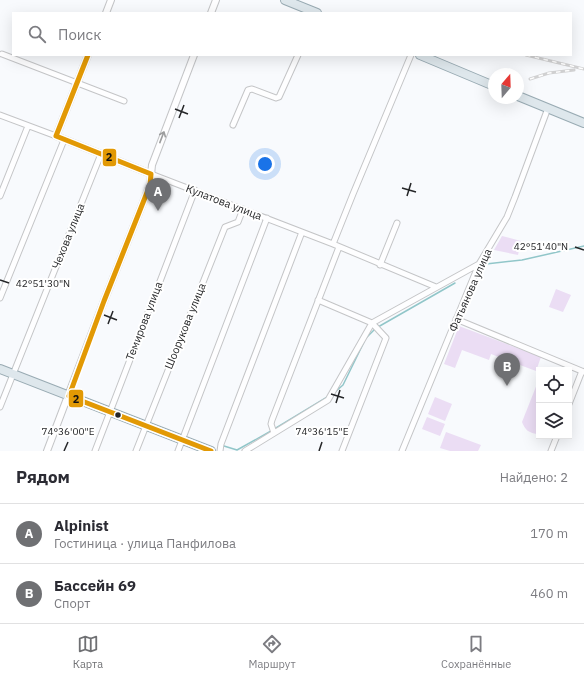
<!DOCTYPE html>
<html lang="ru">
<head>
<meta charset="utf-8">
<style>
  :root { --surface:#fff; --page:#f2f2f3; --text:#2b2b33; --muted:#7c7c81; --line:#e1e1e2; --accent:#6f7073 }
  body { margin:0; font-family:"IBM Plex Sans",sans-serif; background:var(--page); color:var(--text) }
  .controls { position:absolute; right:12px; bottom:12px; display:grid; overflow:hidden; border-radius:0px; box-shadow:0 4px 16px #0002 }
  .controls button { width:36px; height:36px; display:grid; place-items:center; padding:0; border:0; border-bottom:1px solid var(--line); background:var(--surface); color:var(--text); font:20px sans-serif }
  .compass { position:absolute; left:488px; top:68px; width:36px; height:36px; border-radius:50%; background:var(--surface); box-shadow:0 4px 16px #0002; rotate:19deg }
  .you { position:absolute; left:265px; top:164px; width:14px; height:14px; margin:-10px; border:3px solid #fff; border-radius:50%; background:#1a73e8; box-shadow:0 0 0 6px #1a73e833 }
  .badge { display:grid; place-items:center; width:26px; height:26px; border-radius:50%; background:var(--accent); color:#fff; font-size:13px; font-weight:700 }
  .pin { position:absolute; translate:-50% -33px; filter:drop-shadow(0 1px 2px #0008) }
  .pin::after { content:''; position:absolute; top:21px; width:14px; height:12px; background:inherit; clip-path:polygon(0 0,100% 0,50% 100%) }
  .list { margin:0; padding:0; list-style:none }
  h2 { display:flex; justify-content:space-between; align-items:center; height:52px; margin:0; padding:0 16px; font-size:17px }
  h2 small { font-size:13px; font-weight:400; color:var(--muted) }
  .list li { display:grid; grid-template-columns:26px 1fr auto; gap:12px; align-items:center; box-sizing:border-box; height:60px; padding:0 16px; border-top:1px solid var(--line) }
  .list b { display:block; font-size:15px; white-space:nowrap }
  .list p { margin:0; font-size:13px; white-space:nowrap; color:var(--muted) }
  .list em { font-size:13px; font-style:normal; color:var(--muted) }
  .icon { flex:none; width:22px; height:22px; fill:none; stroke:currentColor; stroke-width:2; stroke-linecap:round; stroke-linejoin:round }
  .map { position:relative; flex:none; width:584px; height:451px; overflow:hidden }
  .search { position:absolute; background:var(--surface); box-shadow:0 4px 16px #0002; left:12px; right:12px; top:12px; height:44px; display:flex; align-items:center; gap:10px; box-sizing:border-box; padding:0 14px; border-radius:0px; color:var(--muted); font-size:15px }
  .sheet { height:172px; background:var(--surface) }
  nav { display:flex; justify-content:space-around; align-items:center; box-sizing:border-box; height:56px; border-top:1px solid var(--line); background:var(--surface); font-size:11px; color:var(--muted) }
  nav a { display:grid; justify-items:center; gap:2px }
  nav .on { color:var(--accent) }
  .map>svg:first-child { display:block }
  .green { fill:#ebddf4 }
  .lines { fill:none; stroke-linecap:round; stroke-linejoin:round }
  .stream { stroke:#91c6c9; stroke-width:1.5 }
  .minor-casing { stroke:#c4c5c7; stroke-width:7 }
  .tertiary-casing { stroke:#c4c5c7; stroke-width:8 }
  .primary-casing { stroke:#99abb3; stroke-width:10 }
  .minor { stroke:#fefeff; stroke-width:5 }
  .tertiary { stroke:#fefeff; stroke-width:6 }
  .primary { stroke:#dee7ec; stroke-width:8 }
  .rail-casing { stroke:#d1d1d2; stroke-width:3 }
  .rail { stroke:#fff; stroke-width:1.5; stroke-dasharray:4.5; stroke-linecap:butt }
  .bus-1-casing { stroke:#fff; stroke-width:8 }
  .bus-1 { stroke:#e29904; stroke-width:5 }
  .oneway { stroke:#9c9d9e }
  .ticks { fill:none; stroke:#252628; stroke-width:1.5 }
  .bus-dot { fill:#252628; stroke:#fff; stroke-width:1.5 }
  .labels { text-anchor:middle; stroke-width:4; stroke-linejoin:round; paint-order:stroke }
  .street-label { font-size:11px; fill:#252628; stroke:#fff }
  .ticks-label { font-size:10px; text-anchor:middle; fill:#252628; stroke:#fff; stroke-width:4; stroke-linejoin:round; paint-order:stroke }
  .line-badge { stroke:#fff; stroke-width:1.5 }
  .pale-badge-label { font-size:11px; text-anchor:middle; font-weight:bold; fill:#111 }
</style>
</head>
<body>
<div class="map">
<svg width="584" height="451" viewBox="0 0 584 451">
  <rect width="100%" height="100%" fill="#f8fafd"/>
  <path class="green" d="M502,236L521,241L518,255L494,250Z
    M556,289L571,295L563,312L549,307Z
    M459,326L541,357L536,371L491,354L489,360L462,350L455,368L444,364Z
    M539,379V434H537C529,433 525,430 522,422Z
    M435,397L452,404L445,421L428,414Z
    M427,417L445,424L440,436L422,429Z
    M446,432L481,445L478,451H450L440,448Z"/>
  <g class="lines">
    <path class="stream" d="M486,264L522,260L584,246
      M378,327L455,283
      M367,337L375,329
      M335,392L343,385L364,342
      M276,428L329,396
      M224,446L237,450L271,431"/>
    <defs>
      <path id="minor" d="M2,54L124,101
        M0,115L56,136
        M233,125L248,90L252,89L276,98L279,97L298,55
        M151,174L333,244L436,287
        M0,196L28,126
        M333,244L353,194L411,55
        M380,265L397,223
        M0,298L64,140
        M318,300L372,323L386,338L342,451
        M456,319L584,372
        M569,404L582,371
        M0,407L101,154
        M274,433L271,424L272,420L339,247
        M95,451L195,190
        M136,451L225,227L238,222L243,209
        M178,451L267,218
        M220,451L221,444L302,232
        M245,451L328,400L372,323L479,264
        M402,451L479,264L507,217L515,197L548,108
        M551,451L557,436"/>
      <path id="tertiary" d="M106,13L111,0
        M211,13L216,0
        M88,55L56,136L151,174
        M47,451L104,301L150,185L152,165L194,55"/>
      <path id="primary" d="M285,0L317,13
        M420,55L494,86
        M518,96L584,123
        M0,369L211,451"/>
    </defs>
    <use href="#minor" class="minor-casing"/>
    <use href="#tertiary" class="tertiary-casing"/>
    <use href="#primary" class="primary-casing"/>
    <use href="#minor" class="minor"/>
    <use href="#tertiary" class="tertiary"/>
    <use href="#primary" class="primary"/>
    <defs>
      <path id="rail" d="M526,55L584,69
        M530,79L549,73L574,70"/>
    </defs>
    <use href="#rail" class="rail-casing"/>
    <use href="#rail" class="rail"/>
    <defs>
      <path id="bus-1" d="M88,55L56,136L151,174L150,185L104,301L69,396L211,451"/>
    </defs>
    <use href="#bus-1" class="bus-1-casing"/>
    <use href="#bus-1" class="bus-1"/>
  </g>
  <defs><path id="oneway-shaft" d="M-6 0H5M1.5-3L5.5 0L1.5 3" fill="none" stroke-width="1.6" stroke-linecap="round" stroke-linejoin="round"/></defs>
  <use class="oneway" href="#oneway-shaft" transform="translate(162 137) rotate(-69)"/>
  <path class="ticks" d="M175,109L188,114M179,118L184,105M402,188L416,192M407,196L411,183M575,247L584,250M0,280L9,283M104,315L117,320M108,324L113,311M331,394L344,398M336,403L340,390M64,451L68,442M319,451L322,442"/>
  <circle class="bus-dot" cx="118" cy="415" r="3.5"/>
  <g class="labels">
    <g class="street-label">
      <text transform="translate(224 202) rotate(21)" y="4">Кулатова улица</text>
      <text transform="translate(68 236) rotate(-68)" y="4">Чехова улица</text>
      <text transform="translate(470 290) rotate(-66)" y="4">Фатьянова улица</text>
      <text transform="translate(144 321) rotate(-69)" y="4">Темирова улица</text>
      <text transform="translate(185 326) rotate(-68)" y="4">Шоорукова улица</text>
    </g>
  </g>
  <g class="ticks-label">
    <text x="541" y="250">42°51'40"N</text>
    <text x="43" y="287">42°51'30"N</text>
    <text x="68" y="435">74°36'00"E</text>
    <text x="322" y="435">74°36'15"E</text>
  </g>
  <g class="line-badge">
    <rect x="102" y="148" width="15" height="19" rx="4" fill="#e29904"/>
    <rect x="68" y="389" width="16" height="19" rx="4" fill="#e29904"/>
  </g>
  <g class="pale-badge-label">
    <text x="109" y="161">2</text>
    <text x="76" y="403">2</text>
  </g>
</svg>
<div class="controls">
<button><svg class="icon" aria-label="locate" viewBox="0 0 24 24"><circle cx="12" cy="12" r="6"/><path d="M12 2v4M12 18v4M2 12h4M18 12h4"/></svg></button>
<button><svg class="icon" aria-label="layers" viewBox="0 0 24 24"><path d="M12 4l9 5-9 5-9-5zM3 14l9 5 9-5"/></svg></button>
</div>
<svg class="compass" viewBox="-18 -18 36 36"><path d="M0-13l5 13h-10z" fill="#e53935"/><path d="M0 13l5-13h-10z" fill="#7c7c81"/></svg>
<div class="you"></div>
<div class="pin badge" style="left:158px;top:211px">A</div>
<div class="pin badge" style="left:507px;top:386px">B</div>
<div class="search"><svg class="icon" aria-label="search" viewBox="0 0 24 24"><circle cx="10" cy="10" r="6"/><path d="M15 15l6 6"/></svg>Поиск</div>
</div>
<section class="sheet">
<h2>Рядом<small>Найдено: 2</small></h2>
<ul class="list">
<li><span class="badge">A</span><div><b>Alpinist</b><p>Гостиница · улица Панфилова</p></div><em>170 m</em></li>
<li><span class="badge">B</span><div><b>Бассейн 69</b><p>Спорт</p></div><em>460 m</em></li>
</ul>
</section>
<nav>
<a class="on"><svg class="icon" aria-label="map" viewBox="0 0 24 24"><path d="M3 6l6-2 6 2 6-2v14l-6 2-6-2-6 2zM9 4v14M15 6v14"/></svg>Карта</a>
<a><svg class="icon" aria-label="directions" viewBox="0 0 24 24"><path d="M12 3l9 9-9 9-9-9zM9 14v-3h6M13 9l2 2-2 2"/></svg>Маршрут</a>
<a><svg class="icon" aria-label="saved" viewBox="0 0 24 24"><path d="M7 4h10v16l-5-4-5 4z"/></svg>Сохранённые</a>
</nav>
</body>
</html>
